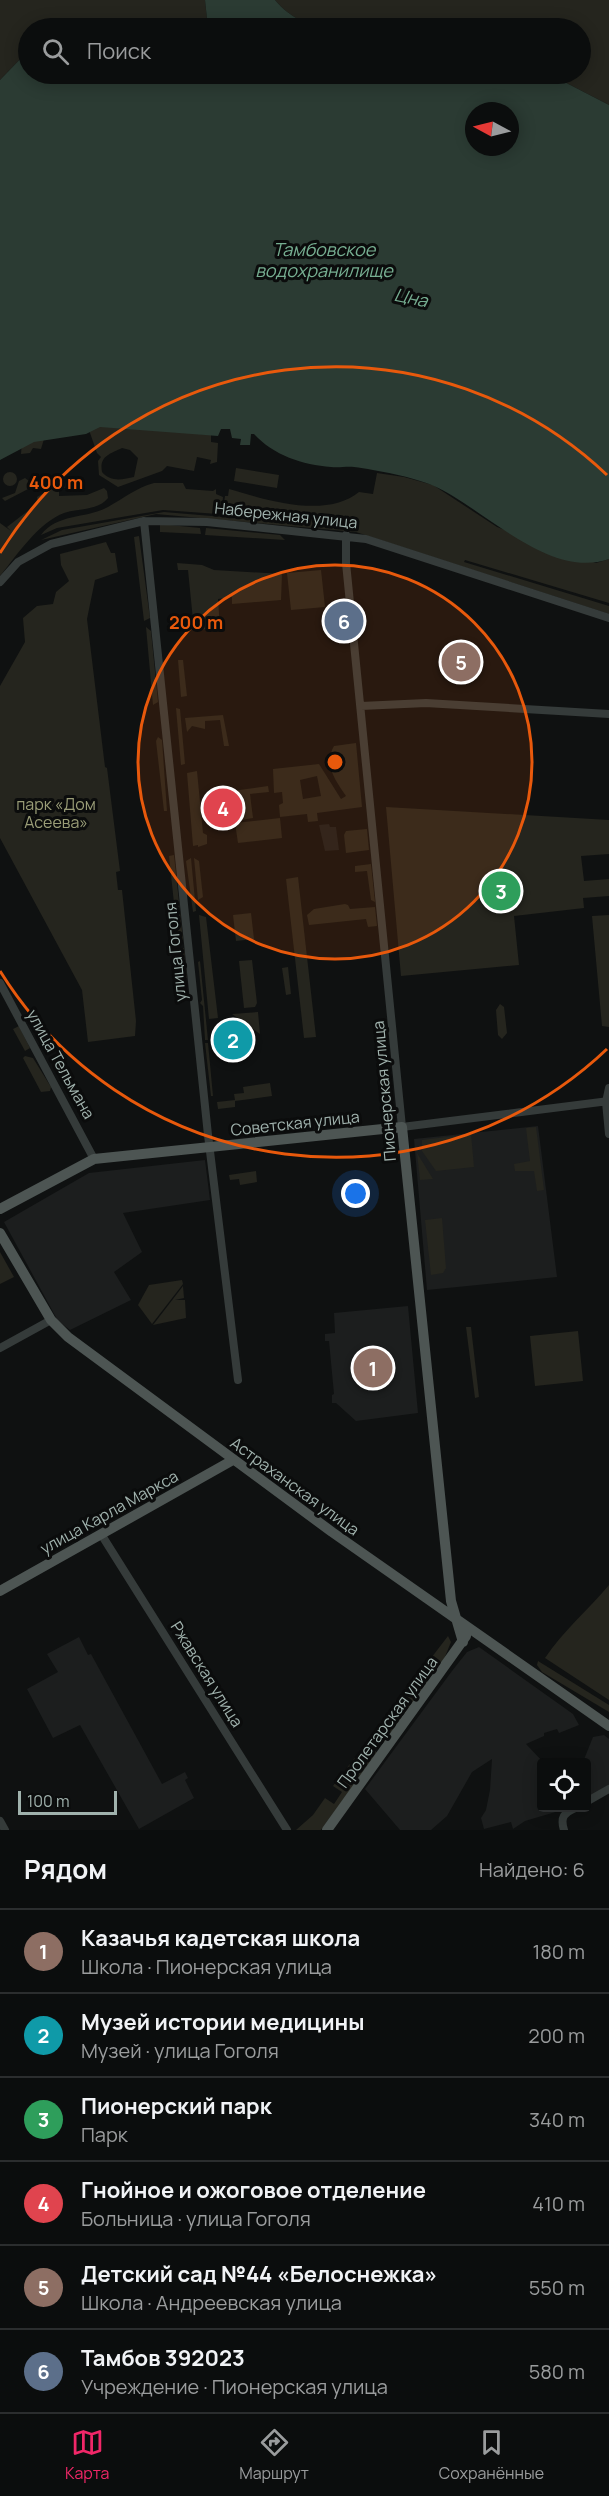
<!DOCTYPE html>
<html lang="ru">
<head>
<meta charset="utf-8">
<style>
  :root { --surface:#0b0d0d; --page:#191b1b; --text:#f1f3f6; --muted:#9a9c9d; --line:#2b2d2e; --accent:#f12768 }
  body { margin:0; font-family:Manrope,sans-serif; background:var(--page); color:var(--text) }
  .controls { position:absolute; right:18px; bottom:18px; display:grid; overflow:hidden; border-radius:6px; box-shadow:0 3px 15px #0003 }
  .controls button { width:54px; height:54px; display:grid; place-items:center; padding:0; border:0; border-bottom:2px solid var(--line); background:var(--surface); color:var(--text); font:30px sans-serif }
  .compass { position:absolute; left:465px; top:102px; width:54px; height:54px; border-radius:50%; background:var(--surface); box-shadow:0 3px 15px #0003; rotate:277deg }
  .scale { position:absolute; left:18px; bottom:15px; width:99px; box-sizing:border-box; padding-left:6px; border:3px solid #a0b2ad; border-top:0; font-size:16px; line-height:21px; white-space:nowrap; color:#a0b2ad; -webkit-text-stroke:4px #0b0c0c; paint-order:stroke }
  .you { position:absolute; left:356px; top:1194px; width:21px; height:21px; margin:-15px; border:4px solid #fff; border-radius:50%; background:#1a73e8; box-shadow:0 0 0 9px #1a73e833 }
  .badge { display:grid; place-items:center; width:39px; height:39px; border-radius:50%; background:var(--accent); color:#fff; font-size:20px; font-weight:700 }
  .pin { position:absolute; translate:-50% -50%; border:3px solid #fff; box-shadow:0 2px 6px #0006 }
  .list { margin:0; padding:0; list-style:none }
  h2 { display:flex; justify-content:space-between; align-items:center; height:78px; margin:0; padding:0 24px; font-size:26px }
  h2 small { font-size:20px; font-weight:400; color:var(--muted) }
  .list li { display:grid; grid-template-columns:39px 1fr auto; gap:18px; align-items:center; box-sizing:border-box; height:84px; padding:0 24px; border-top:2px solid var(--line) }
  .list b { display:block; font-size:22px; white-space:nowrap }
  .list p { margin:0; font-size:20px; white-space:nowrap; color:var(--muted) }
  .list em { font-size:20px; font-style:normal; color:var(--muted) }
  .icon { flex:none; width:33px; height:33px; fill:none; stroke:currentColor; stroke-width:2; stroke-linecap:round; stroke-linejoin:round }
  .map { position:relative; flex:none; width:609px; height:1830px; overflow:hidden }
  .search { position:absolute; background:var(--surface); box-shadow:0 3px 15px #0003; left:18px; right:18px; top:18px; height:66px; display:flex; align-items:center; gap:15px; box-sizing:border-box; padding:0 21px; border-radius:33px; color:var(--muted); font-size:22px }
  .sheet { height:582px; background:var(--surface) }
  nav { display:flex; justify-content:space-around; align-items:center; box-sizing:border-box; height:84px; border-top:2px solid var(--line); background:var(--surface); font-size:16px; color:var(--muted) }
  nav a { display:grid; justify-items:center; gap:3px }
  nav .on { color:var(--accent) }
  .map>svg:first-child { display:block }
  .built { fill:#1c1e1e }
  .green { fill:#25251e; fill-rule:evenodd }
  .water { fill:#2b3b33; fill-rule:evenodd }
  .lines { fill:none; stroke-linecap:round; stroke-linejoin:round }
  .minor { stroke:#353b3a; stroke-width:8 }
  .major { stroke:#4d5553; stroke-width:10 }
  .ring { fill:none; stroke:#e8590c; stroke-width:3 }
  .labels { text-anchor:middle; stroke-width:6; stroke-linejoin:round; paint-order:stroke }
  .street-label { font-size:16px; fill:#a0b2ad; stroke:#0b0c0c }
  .park-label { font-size:16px; fill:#9a9d77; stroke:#0b0c0c }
  .water-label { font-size:18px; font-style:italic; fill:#76ae91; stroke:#0b0c0c }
  .centre { fill:#e8590c; stroke:#0b0c0c; stroke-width:3 }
  .ring-label { font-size:18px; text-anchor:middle; font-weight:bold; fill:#e8590c; stroke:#0b0c0c; stroke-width:6; stroke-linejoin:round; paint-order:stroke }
</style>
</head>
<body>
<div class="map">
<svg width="609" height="1830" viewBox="0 0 609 1830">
  <rect width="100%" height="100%" fill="#0f1111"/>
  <path class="built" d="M329,824L330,827H336L339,850L325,851L319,825Z
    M538,1126L557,1277L427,1290L414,1139Z
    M205,1160L210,1200L123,1213L142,1252L114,1272L131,1300L70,1330L58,1321L4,1222L89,1173Z
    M408,1306L418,1413L356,1421L336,1403H332V1395L334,1394L329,1341H325V1334L335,1333L334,1313Z
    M79,1637L88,1655L91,1654L162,1784L185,1772L188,1778L185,1780L194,1798L139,1829L80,1725L53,1738L27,1689L58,1672L47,1654Z
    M479,1647L573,1714L579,1725L559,1733L557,1729L544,1733V1736L526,1744L543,1762L542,1808H569L525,1821L513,1829L511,1822L484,1829L481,1818L486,1810L490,1790L492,1759L472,1772L447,1816L431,1830H400L365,1789L452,1671L467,1652Z
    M604,1735L609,1739V1785L587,1799L586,1762H583L593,1737Z"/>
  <path class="green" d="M0,0H205L208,28H28V51L0,80Z
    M275,0H609V105L549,74H580V28H330C307,25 290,18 275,0Z
    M99,425L211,435V442L218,443L217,462L210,464L211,460L197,457L194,471L167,466L162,471L118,487L99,475L98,461L101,457L97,453L89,430ZM122,448L130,450L138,458L134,477C124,479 111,483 102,472C99,456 110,454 122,448Z
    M44,439L41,449L33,448L30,453L21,454L22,442Z
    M236,468L279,475L277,488L234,481Z
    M3 479a7 7 0 1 1 14 0a7 7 0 1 1-14 0Z
    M377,473L404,477L433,485L497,527L596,563L609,559V603L465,560L464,562L609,606V614L356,532L156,514L41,540L62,530L164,512L307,524L232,515V511L223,510L225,496H228L229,489C267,500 326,519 359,492L373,494Z
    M25,478L29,481L30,488L5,501L2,498L15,493L19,481Z
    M73,481L75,486L59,489V496L87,495L104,488L107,491L108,498C98,511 78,508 64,513C38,523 17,555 0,576V523L11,531L7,527L38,503L37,497L59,484Z
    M154,483H183L186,489L213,491L216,489V494L223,497L222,510H219L218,514L163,510L57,528L41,535C57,513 87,519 108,507C124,498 136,488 154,483Z
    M160,524L200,528L201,534L160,532Z
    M206,528L280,535L285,540L205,535Z
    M139,536L150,618L144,621L134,537Z
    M106,542L111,553H115L118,572L95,580L87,619L105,767L107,768L120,871L116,872L118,890H122L136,1021L135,1036L88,1042L82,990L0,838V686L25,642L23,618L37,606L53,604L56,592L69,581L61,565L60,554Z
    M177,563L202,565L214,570L282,574L281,600L232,604V597L218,599L220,628L194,630L188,570H178Z
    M321,570L325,607L291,610L287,573Z
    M146,627L151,631L158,702L153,705Z
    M178,660H183L187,696L181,697Z
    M176,708L180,709L185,764L181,765Z
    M223,715L229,746H224L220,720L205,721V729L192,726L187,732L185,718Z
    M158,737L162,740L167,811H164L156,741Z
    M356,743L362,807L317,813L318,821L308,822L307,814L280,817L279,805L283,803L282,792L274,793L273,769L319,764L341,799L346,796C336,781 323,765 334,746ZM317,776L321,796L303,799L300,780Z
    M197,771L203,833L207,835V844L198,847V845L193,846L187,773Z
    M268,786L269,792L250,794L253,818L235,821L232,791Z
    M386,807L609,820V854L581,856L584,881L609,879V896L583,898L584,908L514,916L519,965L401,976Z
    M280,818L282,838L238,843L235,823Z
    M367,829L369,850L346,853L344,835L346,831Z
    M174,855L183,940L178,941L169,856Z
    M191,858L196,911L193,912L186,861Z
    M194,858L199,861L203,897L198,900Z
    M371,864L375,902L371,900L367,871L355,872V866Z
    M298,877L316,1037L304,1038L286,879Z
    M345,904L348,905L350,909L375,907L377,926L368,927L366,919L309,925L307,915L314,909Z
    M251,913L254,939L236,941L233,915Z
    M199,915L206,917L218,1018L209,1019Z
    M609,915V1027L602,1026L592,916Z
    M184,948L187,978L182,979L179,949Z
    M252,960L257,1003L255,1007L244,1008L239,961Z
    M200,961L208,1040H205L203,1006L200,1003L202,1000L198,962Z
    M288,967L291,994L286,995L282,968Z
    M500,1004L504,1007L507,1033L502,1039L498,1035L496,1010Z
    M258,1012L260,1034L232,1014Z
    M19,1026L30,1048L25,1051L13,1029Z
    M205,1043H208L213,1096H211Z
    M25,1056L33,1058L51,1087L50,1091L41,1092L23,1058Z
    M270,1083L272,1096L235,1101V1107L218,1109L217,1102L235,1100L234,1094L244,1093L243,1087Z
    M536,1127L544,1190L537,1191L534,1171H515L514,1164L530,1161L526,1128Z
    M471,1134L474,1167L436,1171L422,1151V1140Z
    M417,1153L433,1179L420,1180Z
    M256,1171L257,1182L240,1185L239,1179L230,1180L229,1175Z
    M442,1218L446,1268L443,1273L431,1275L425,1220Z
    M0,1252L14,1277L0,1284Z
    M182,1280L183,1284L152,1324L138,1305L149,1285Z
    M183,1286L184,1298L175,1300H185L186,1318L153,1325Z
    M466,1327H471L479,1397L475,1398Z
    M578,1331L583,1381L535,1386L530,1336Z
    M609,1585V1700L545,1658C563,1631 588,1610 609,1585Z
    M448,1636L451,1642L442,1664L385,1742L380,1738L372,1747L377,1753L321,1830H296L313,1815L325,1798L334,1804L342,1792L333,1786Z
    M538,1661L609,1705V1712L542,1672L537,1665Z"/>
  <path class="water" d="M205,0H275C290,18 307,25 330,28H208Z
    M28,51V74H549L609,105V559C549,580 485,509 434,486C414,477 376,470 354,467C347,466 339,468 331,467C303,465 273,455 254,434H251L250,445H240L241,439L232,438L230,429H221L218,436L100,427L86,434L34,442L0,460V80ZM474,111H510V147H474Z"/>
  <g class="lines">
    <path class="minor" d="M144,521L208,1135L238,1380
      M346,535V563L402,1127L609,1101
      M0,582L18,562L51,544L144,521L207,522L366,539L609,618
      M361,706L426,703L609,714
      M0,983L94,1159
      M609,1088L606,1102L609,1134
      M0,1348L51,1320
      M101,1534L287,1830
      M586,1802L609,1789
      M0,1821L5,1830
      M564,1830C560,1817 564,1813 575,1808"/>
    <path class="major" d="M0,1209L94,1159L402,1127L451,1601L463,1642
      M0,1233L51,1320L68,1337L332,1532L609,1726
      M0,1591L233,1460
      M327,1830L466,1636"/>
  </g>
  <circle cx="335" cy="762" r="197" fill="#e8590c" fill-opacity=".12"/>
  <g class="ring">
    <circle cx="335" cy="762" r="197"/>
    <path d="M607 1049A395 395 0 0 1 0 971M0 553A395 395 0 0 1 607 475"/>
  </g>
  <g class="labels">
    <g class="street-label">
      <text transform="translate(286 515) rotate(6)" y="6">Набережная улица</text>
      <text transform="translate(175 952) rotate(-96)" y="6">улица Гоголя</text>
      <text transform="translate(61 1064) rotate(61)" y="6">улица Тельмана</text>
      <text transform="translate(384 1091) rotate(-95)" y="6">Пионерская улица</text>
      <text transform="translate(295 1123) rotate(-6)" y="6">Советская улица</text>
      <text transform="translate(295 1486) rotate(36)" y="6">Астраханская улица</text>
      <text transform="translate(109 1512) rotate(-29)" y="6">улица Карла Маркса</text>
      <text transform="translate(207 1674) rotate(58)" y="6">Ржавская улица</text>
      <text transform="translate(387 1722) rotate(-54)" y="6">Пролетарская улица</text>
    </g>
    <g class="park-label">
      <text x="56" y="810">парк «Дом<tspan x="56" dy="18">Асеева»</tspan></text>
    </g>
    <g class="water-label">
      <text x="324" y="256">Тамбовское<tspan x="324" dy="21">водохранилище</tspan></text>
      <text transform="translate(411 298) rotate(12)" y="6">Цна</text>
    </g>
  </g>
  <circle cx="335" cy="762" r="9" class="centre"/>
  <g class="ring-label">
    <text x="56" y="489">400 m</text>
    <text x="196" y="629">200 m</text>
  </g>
</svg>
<div class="controls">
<button><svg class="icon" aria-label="locate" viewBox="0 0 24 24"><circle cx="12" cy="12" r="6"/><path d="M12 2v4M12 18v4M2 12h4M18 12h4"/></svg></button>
</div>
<svg class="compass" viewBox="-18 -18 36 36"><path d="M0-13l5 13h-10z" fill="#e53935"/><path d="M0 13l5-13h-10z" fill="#9a9c9d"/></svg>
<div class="scale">100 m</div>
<div class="you"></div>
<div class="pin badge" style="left:373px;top:1368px;background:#8d6e63">1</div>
<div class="pin badge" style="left:233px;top:1040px;background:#0f9aa8">2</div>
<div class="pin badge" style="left:501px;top:891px;background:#2e9e5b">3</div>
<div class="pin badge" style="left:223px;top:808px;background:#e0444e">4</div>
<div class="pin badge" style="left:461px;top:662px;background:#8d6e63">5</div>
<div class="pin badge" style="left:344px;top:621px;background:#5c6f8a">6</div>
<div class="search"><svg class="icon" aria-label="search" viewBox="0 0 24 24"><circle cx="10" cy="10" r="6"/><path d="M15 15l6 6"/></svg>Поиск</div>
</div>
<section class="sheet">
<h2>Рядом<small>Найдено: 6</small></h2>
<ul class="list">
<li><span class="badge" style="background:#8d6e63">1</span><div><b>Казачья кадетская школа</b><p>Школа · Пионерская улица</p></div><em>180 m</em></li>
<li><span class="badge" style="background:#0f9aa8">2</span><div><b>Музей истории медицины</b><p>Музей · улица Гоголя</p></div><em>200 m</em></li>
<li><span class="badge" style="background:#2e9e5b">3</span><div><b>Пионерский парк</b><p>Парк</p></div><em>340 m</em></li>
<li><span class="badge" style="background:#e0444e">4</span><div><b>Гнойное и ожоговое отделение</b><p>Больница · улица Гоголя</p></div><em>410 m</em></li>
<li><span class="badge" style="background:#8d6e63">5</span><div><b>Детский сад №44 «Белоснежка»</b><p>Школа · Андреевская улица</p></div><em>550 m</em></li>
<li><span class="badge" style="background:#5c6f8a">6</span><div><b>Тамбов 392023</b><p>Учреждение · Пионерская улица</p></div><em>580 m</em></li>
</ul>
</section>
<nav>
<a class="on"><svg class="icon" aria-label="map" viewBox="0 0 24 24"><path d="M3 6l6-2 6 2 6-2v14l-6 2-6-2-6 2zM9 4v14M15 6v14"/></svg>Карта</a>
<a><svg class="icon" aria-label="directions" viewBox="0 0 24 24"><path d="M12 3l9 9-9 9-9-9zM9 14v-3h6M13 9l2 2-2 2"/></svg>Маршрут</a>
<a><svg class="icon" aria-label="saved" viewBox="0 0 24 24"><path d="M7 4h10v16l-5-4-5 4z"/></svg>Сохранённые</a>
</nav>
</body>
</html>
